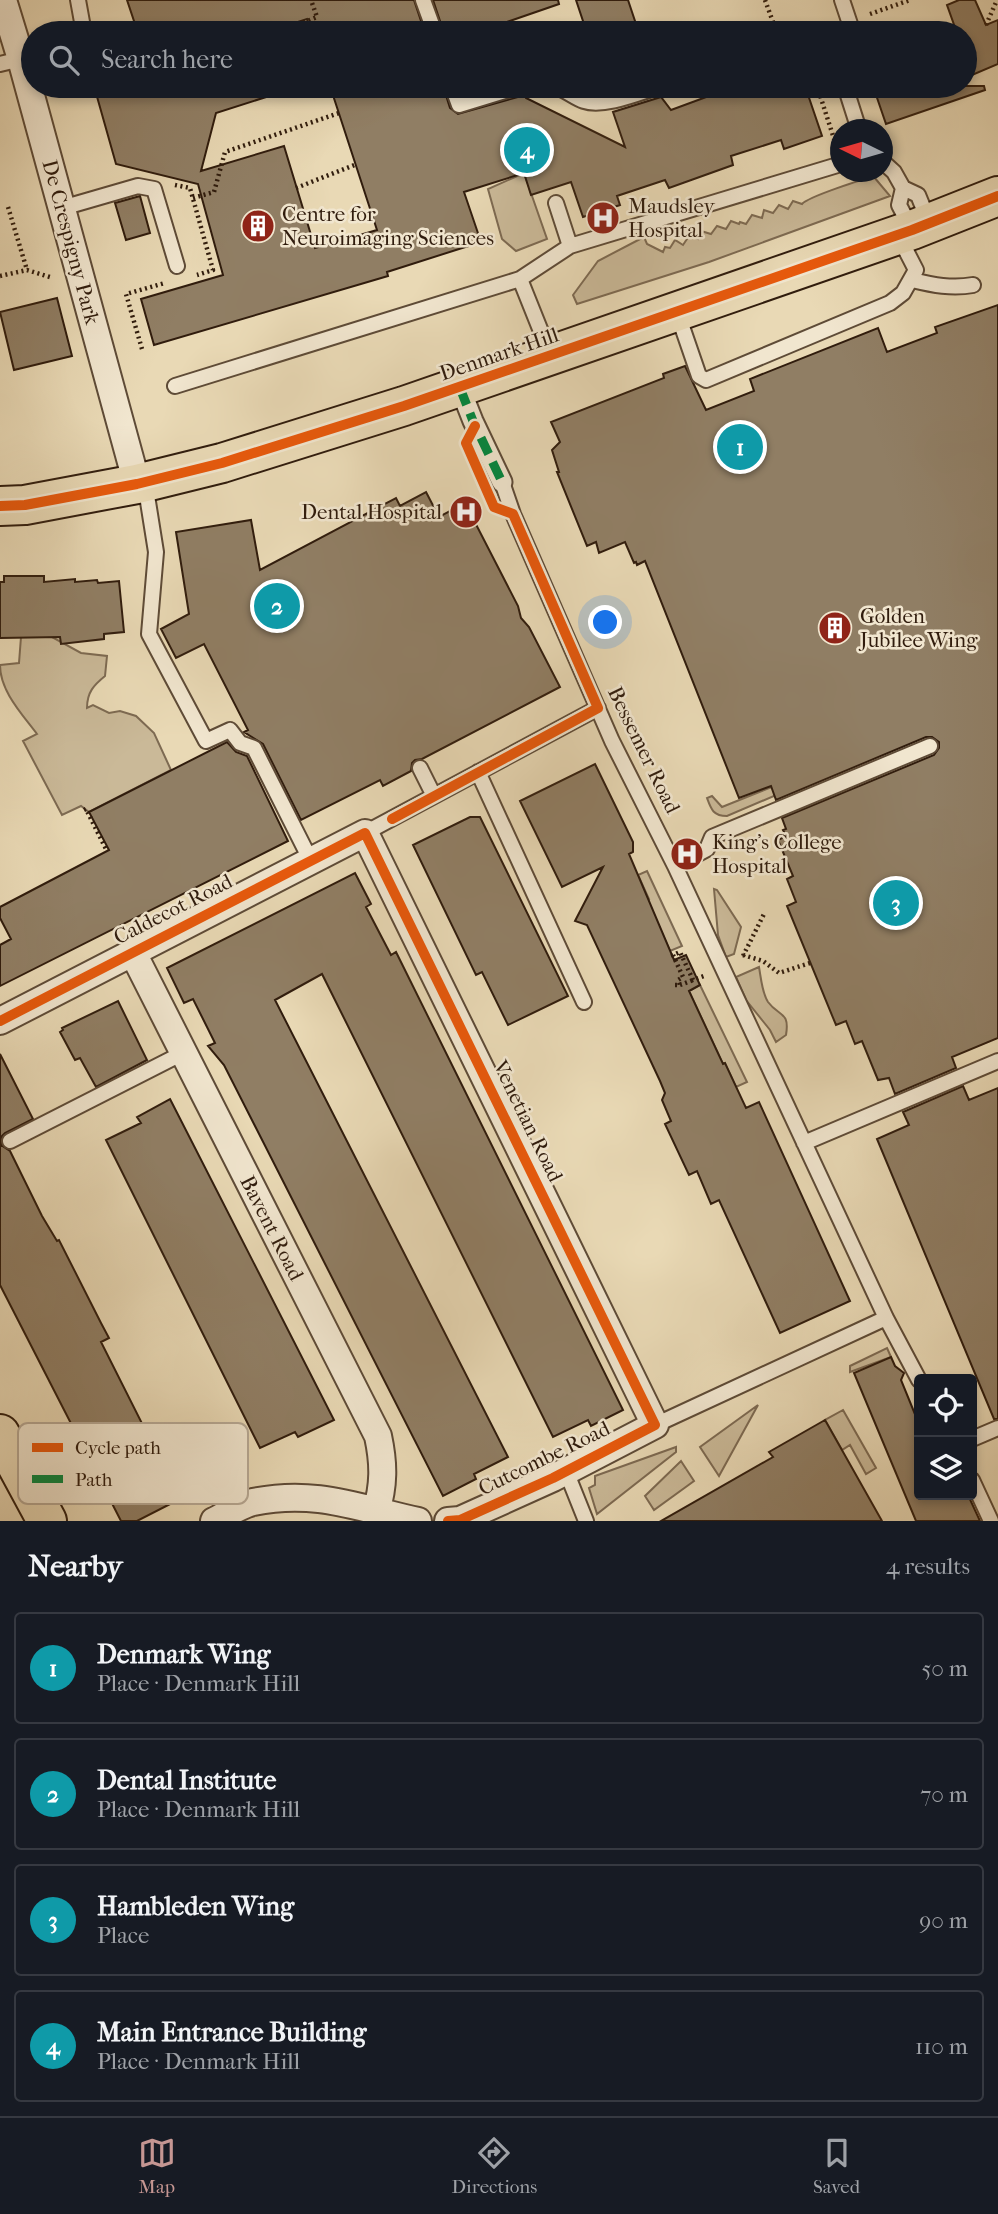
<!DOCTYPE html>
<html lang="en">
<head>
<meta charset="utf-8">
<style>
  :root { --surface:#171b24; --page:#242831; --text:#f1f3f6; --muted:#9ea1a6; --line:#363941; --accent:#c59692 }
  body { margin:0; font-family:"IM FELL French Canon",serif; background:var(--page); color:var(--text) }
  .controls { position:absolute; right:21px; bottom:21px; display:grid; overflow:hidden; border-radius:7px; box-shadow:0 4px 10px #0003 }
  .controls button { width:63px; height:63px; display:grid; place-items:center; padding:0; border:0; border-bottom:2px solid var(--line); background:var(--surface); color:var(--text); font:35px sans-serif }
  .compass { position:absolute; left:830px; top:119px; width:63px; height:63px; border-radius:50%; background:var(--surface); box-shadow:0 4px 10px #0003; rotate:275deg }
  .you { position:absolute; left:606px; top:623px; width:24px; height:24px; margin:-18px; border:5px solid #fff; border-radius:50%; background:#1a73e8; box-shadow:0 0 0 10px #1a73e833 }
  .badge { display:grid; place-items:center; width:46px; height:46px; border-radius:50%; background:var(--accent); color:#fff; font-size:23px; font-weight:700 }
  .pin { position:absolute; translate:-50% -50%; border:4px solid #fff; box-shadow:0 2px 7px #0006 }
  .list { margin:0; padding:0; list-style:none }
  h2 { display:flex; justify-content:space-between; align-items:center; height:91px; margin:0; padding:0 28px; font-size:30px }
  h2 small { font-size:23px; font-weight:400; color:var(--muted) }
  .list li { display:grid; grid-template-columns:46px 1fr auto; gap:21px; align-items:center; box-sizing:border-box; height:112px; margin:0 14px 14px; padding:0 14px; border:2px solid var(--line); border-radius:7px }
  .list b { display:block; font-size:26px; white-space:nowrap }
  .list p { margin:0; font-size:23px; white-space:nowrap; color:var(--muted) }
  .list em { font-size:23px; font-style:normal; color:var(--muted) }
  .icon { flex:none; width:38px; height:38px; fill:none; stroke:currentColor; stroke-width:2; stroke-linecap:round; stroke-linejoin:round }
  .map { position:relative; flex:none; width:998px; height:1521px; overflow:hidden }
  .search { position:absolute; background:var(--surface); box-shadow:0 4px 10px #0003; left:21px; right:21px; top:21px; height:77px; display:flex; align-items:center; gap:18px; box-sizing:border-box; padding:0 24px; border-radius:38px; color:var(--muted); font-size:26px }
  .sheet { height:595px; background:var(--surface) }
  nav { display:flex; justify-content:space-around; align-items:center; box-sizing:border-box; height:98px; border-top:2px solid var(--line); background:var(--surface); font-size:19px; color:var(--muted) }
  nav a { display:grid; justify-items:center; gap:4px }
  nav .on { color:var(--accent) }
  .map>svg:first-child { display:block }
  .green { fill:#cab998; stroke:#7d6a52; stroke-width:2 }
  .building { fill:#907e64; stroke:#301c0d; stroke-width:2 }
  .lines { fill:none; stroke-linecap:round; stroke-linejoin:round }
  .service-casing { stroke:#5e4b37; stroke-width:18 }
  .pedestrian-casing { stroke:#5e4b37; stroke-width:23 }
  .minor-casing { stroke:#5e4b37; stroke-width:30 }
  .primary-casing { stroke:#301c0d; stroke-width:42 }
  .path { stroke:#301c0d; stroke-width:4.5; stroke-dasharray:2 3.5; stroke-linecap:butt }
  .service { stroke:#f1e6cf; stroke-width:14 }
  .pedestrian { stroke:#f1e6cf; stroke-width:19 }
  .minor { stroke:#f1e6cf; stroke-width:26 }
  .primary { stroke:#e9d9b5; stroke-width:38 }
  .quiet { stroke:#00873e; stroke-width:9; stroke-dasharray:18 9; stroke-linecap:butt }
  .cycleway-casing { stroke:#f1e6cf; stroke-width:15 }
  .cycleway { stroke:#e8590c; stroke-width:10 }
  .labels { text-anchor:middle; stroke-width:5; stroke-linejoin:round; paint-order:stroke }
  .poi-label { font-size:21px; fill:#301c0d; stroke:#f1e6cf; text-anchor:start }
  .street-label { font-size:21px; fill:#301c0d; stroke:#f1e6cf }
  .key { fill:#f1e6cf; stroke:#b7a995; stroke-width:2 }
  .key-label { font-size:19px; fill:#301c0d }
</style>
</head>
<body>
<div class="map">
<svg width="998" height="1521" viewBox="0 0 998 1521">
  <rect width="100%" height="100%" fill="#e9d9b5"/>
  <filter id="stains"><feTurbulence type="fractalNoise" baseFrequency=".00286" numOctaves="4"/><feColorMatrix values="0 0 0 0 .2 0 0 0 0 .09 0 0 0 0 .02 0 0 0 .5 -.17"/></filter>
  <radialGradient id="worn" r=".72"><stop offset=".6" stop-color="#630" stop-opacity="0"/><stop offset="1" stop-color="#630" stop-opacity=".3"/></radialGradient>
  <path class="green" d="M524,173L547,239L516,251L502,239L488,189Z
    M874,177L890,196L709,262L577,304L573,295L598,261L644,237L647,244L663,252L665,247L670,248L675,240L683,245L689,236L698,239L701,231L711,234L717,226L726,229L731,221L739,224L740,222L746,224L752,215L762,218L764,210L773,213L779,205L788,209L793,201L802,204C808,197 862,179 874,177Z
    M21,637H52L81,653L107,656L105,676C94,685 87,692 87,708L93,705L109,713L120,711L136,716L154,733L171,770L89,812L81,806L62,815L23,741L37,734C22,714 0,691 0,665L19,663Z
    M854,754L837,769L727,816C713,816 711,809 707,798L712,796L722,807Z
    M647,871L682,946L670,951L647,900L649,899L638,875Z
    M714,889L717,890L741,927L734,954L726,957L718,935Z
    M759,967C761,978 762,993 768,1002C779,1017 790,1011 786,1035L776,1042L770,1030L746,1000L736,977Z
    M700,985L747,1082L736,1087L725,1063L723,1064L689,991Z
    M887,1348L891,1357L850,1372V1366Z
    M758,1405L719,1476L700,1447Z
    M843,1410L876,1468L866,1474L850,1445L842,1450L825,1420Z
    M676,1447V1452L597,1514L589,1488L595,1485V1476Z
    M681,1461L694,1481L654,1510L645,1496Z"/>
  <path class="building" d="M127,0H414L425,33H311L307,19L264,33H138Z
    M433,0H558L559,4L501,24L504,33H444Z
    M576,0H628L639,33H587Z
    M959,0H975L986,25L998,20V64L965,78V33H957L947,5Z
    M94,86H284L285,91L216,113L201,171L284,146L315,248L377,230L330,86H443L450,108L458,114L525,95L526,98L625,147L613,112L661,97L671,110L736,86H805L822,136L784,149L781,140L731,156L733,165L669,188L665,180L617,196L620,205L583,217L571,182L531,195L524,173L464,192L481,242L387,272L388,276L154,345L141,299L223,275L198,184L116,164Z
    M462,86H489L465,93Z
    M873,86H984L985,90L886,124Z
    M140,196L150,233L126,240L115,203Z
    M57,298L72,356L14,370L0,312Z
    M998,305V1038L952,1057L956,1068L895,1094L889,1078L878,1080L862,1041L855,1044L846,1021L836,1025L787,906L796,902L787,879L793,876L778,840L786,836L783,830L786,829L782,818L934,755L939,748V742L932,737H926L776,800L771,786L739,798L645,561L637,565L636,562L634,563L625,542L599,553L596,542L587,546L557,472H559L552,450L560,442L551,422L664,378L663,374L685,366L706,410L754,391L750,379L878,328L887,352L937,333L935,327Z
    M426,492L439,517L465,503L518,606L521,618L529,627L560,687L422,759L415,760L412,763L411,771L383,786L380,780L301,820L263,744L244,732L248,730L204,644L176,658L161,629L189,614L176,532L251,520L260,570L396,498L400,506Z
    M4,576H44V582L75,579V582L97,580L98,583L119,581L124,632L104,634V639L61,644L60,637L0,638V582H4Z
    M227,742L236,752L247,756L288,841L0,986V945L11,939L0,918V907L109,850L89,812Z
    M595,764L633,842V852L629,854L674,960L686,955L700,985L689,991L723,1064L725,1063L746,1108L759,1102L850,1301L780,1333L719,1200L711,1204L697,1171L689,1175L665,1124L671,1121L662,1100L665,1093L660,1081L587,925L575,921L603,867L562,887L520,801Z
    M470,817H480L568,996L508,1025L482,972L476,975L413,845Z
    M355,873L371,904L366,907L391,955L396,952L623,1410L591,1426L588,1420L553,1437L322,974L275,1000L508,1457L474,1474L476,1479L443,1496L224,1065L208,1046L215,1043L193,999L184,1003L167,968Z
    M118,1001L147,1060L96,1087L80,1058L75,1060L60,1032L63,1030L62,1028Z
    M0,1054L33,1119L5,1133L2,1136L1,1145L10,1151L42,1216L57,1241L59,1240L101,1323L109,1338L101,1342L180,1499L137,1521H121L0,1285Z
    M963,1086L969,1100L998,1088V1419H994L877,1139L909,1125L903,1112Z
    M170,1099L334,1420L298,1437L295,1432L260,1448L106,1140L141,1123L137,1117Z
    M891,1357L895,1366L904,1373L901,1380L919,1424V1495H968L980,1521H916L854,1373Z
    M825,1420L882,1521H661L773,1457L769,1452Z"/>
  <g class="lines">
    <defs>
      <path id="service" d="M78,0L84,33
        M423,0L435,33
        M842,0L851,27L847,33
        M0,64L21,59
        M452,86L459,105L521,86
        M553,86C565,89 573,97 584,101C604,108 641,92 661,86
        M845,86L859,130
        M883,162L894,172L903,188L918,195L929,222
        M903,188L899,205L911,228
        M556,203L570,246
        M62,208L138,186L154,189L177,266
        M520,279L550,354
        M912,280C933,285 952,289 973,285
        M677,312L699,376L706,380L890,303L903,293L916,270L898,235
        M175,386L520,279L570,246L841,164
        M502,482L513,514L612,741L675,866L886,1318L919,1380
        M145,483L156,552L149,634L206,741L230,730L240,743L254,748L311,861
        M420,768L434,796
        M478,772L584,1002
        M365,833L598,708
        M675,866L707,849L712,837L930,746
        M10,1141L183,1053
        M804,1143L998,1061
        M655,1425L886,1318
        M972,1439L998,1428
        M566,1471L586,1521
        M972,1480L991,1521"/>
      <path id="pedestrian" d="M460,388L473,421L502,482"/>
      <path id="minor" d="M3,0L21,59L137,484
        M132,951L378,1436C384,1464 384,1485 376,1512
        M0,1021L365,833L655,1425L553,1478L460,1520L448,1521
        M214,1521C226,1515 240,1505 253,1502C316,1489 358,1508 418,1521"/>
      <path id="primary" d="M0,506L25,505L137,484L222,463L404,406L912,230L998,196
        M0,1434L47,1521"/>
    </defs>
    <use href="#service" class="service-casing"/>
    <use href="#pedestrian" class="pedestrian-casing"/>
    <use href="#minor" class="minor-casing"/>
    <use href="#primary" class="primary-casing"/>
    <path class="path" d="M765,0L777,33
      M870,14L910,0
      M986,25L997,0
      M269,32V33
      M278,33L317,17L311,0
      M779,33L797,28L798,33
      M817,86L836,145
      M175,185L190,188L213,270L197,275
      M296,188L357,164
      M193,198L214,192L225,152L339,113
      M8,207L27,270
      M0,276L27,270L53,278
      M142,349L126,294L165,283
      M84,810L86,809L107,851
      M743,955L763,961L779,973L810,963
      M743,956L764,914
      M675,985H680L678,980L683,977L673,955L680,952L693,980L704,976
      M680,985L693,980"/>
    <use href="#service" class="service"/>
    <use href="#pedestrian" class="pedestrian"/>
    <use href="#minor" class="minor"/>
    <use href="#primary" class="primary"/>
    <path class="quiet" d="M460,388L473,421L502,482"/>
    <defs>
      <path id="cycleway" d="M0,506L25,505L137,484L222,463L404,406L912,230L998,196
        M392,819L598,708L513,514L494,507L466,443L475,426
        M0,1021L365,833L655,1425L553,1478L460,1520L448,1521"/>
    </defs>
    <use href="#cycleway" class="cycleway-casing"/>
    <use href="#cycleway" class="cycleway"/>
  </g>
  <defs>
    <symbol id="hospital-disc" viewBox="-11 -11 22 22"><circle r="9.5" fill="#8f2418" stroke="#f1e6cf"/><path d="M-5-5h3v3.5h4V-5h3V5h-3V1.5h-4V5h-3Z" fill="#fff"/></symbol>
    <symbol id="building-disc" viewBox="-11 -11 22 22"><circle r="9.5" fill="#8f2418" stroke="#f1e6cf"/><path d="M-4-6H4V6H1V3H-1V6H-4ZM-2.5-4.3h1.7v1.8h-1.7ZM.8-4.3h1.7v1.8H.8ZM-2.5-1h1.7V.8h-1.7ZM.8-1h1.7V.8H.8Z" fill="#fff"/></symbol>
  </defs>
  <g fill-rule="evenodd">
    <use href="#hospital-disc" x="584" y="199" width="38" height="38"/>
    <use href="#building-disc" x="239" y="207" width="38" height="38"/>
    <use href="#hospital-disc" x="447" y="493" width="38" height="38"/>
    <use href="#building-disc" x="816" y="609" width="38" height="38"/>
    <use href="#hospital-disc" x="668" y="835" width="38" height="38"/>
  </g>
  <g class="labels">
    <g class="poi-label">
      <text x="628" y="213">Maudsley<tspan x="628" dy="24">Hospital</tspan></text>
      <text x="282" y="221">Centre for<tspan x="282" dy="24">Neuroimaging Sciences</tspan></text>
      <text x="442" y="519" text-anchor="end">Dental Hospital</text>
      <text x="860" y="623">Golden<tspan x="860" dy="24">Jubilee Wing</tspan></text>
      <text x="712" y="849">King's College<tspan x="712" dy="24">Hospital</tspan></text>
    </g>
    <g class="street-label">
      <text transform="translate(71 242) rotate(75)" y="7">De Crespigny Park</text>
      <text transform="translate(499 354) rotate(-19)" y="7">Denmark Hill</text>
      <text transform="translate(644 750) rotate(64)" y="7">Bessemer Road</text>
      <text transform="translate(173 909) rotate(-27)" y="7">Caldecot Road</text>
      <text transform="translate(528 1121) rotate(64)" y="7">Venetian Road</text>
      <text transform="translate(272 1228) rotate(63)" y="7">Bavent Road</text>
      <text transform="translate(544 1458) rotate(-26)" y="7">Cutcombe Road</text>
    </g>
  </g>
  <rect x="18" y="1423" width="230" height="81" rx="10" class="key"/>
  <rect x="32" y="1443" width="31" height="9" fill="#e8590c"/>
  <rect x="32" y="1475" width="31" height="8" fill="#00873e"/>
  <g class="key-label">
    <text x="75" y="1454">Cycle path</text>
    <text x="75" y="1486">Path</text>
  </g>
  <rect width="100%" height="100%" filter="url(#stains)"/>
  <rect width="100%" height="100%" fill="url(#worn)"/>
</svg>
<div class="controls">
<button><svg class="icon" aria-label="locate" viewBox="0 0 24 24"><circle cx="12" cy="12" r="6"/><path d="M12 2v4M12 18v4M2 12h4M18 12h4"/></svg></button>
<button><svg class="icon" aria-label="layers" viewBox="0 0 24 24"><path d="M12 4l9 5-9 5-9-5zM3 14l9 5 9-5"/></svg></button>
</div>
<svg class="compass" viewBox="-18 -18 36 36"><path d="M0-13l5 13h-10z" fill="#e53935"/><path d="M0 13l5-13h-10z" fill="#9ea1a6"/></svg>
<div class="you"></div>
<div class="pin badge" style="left:740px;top:447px;background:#0f9aa8">1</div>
<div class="pin badge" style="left:277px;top:606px;background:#0f9aa8">2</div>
<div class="pin badge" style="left:896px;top:903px;background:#0f9aa8">3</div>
<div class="pin badge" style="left:527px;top:150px;background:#0f9aa8">4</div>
<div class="search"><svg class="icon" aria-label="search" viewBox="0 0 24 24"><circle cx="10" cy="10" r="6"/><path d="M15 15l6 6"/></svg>Search here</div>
</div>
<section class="sheet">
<h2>Nearby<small>4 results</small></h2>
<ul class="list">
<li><span class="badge" style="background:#0f9aa8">1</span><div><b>Denmark Wing</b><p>Place · Denmark Hill</p></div><em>50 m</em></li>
<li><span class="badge" style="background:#0f9aa8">2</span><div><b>Dental Institute</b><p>Place · Denmark Hill</p></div><em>70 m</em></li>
<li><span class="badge" style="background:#0f9aa8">3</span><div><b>Hambleden Wing</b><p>Place</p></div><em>90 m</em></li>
<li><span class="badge" style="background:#0f9aa8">4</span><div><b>Main Entrance Building</b><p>Place · Denmark Hill</p></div><em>110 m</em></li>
</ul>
</section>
<nav>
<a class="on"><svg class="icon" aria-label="map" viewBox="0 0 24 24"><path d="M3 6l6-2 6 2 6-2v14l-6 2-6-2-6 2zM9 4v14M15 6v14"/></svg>Map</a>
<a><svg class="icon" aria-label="directions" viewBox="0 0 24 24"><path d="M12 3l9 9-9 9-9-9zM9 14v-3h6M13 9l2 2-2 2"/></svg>Directions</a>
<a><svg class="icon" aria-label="saved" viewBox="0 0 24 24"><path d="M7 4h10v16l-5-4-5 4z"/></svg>Saved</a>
</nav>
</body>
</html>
